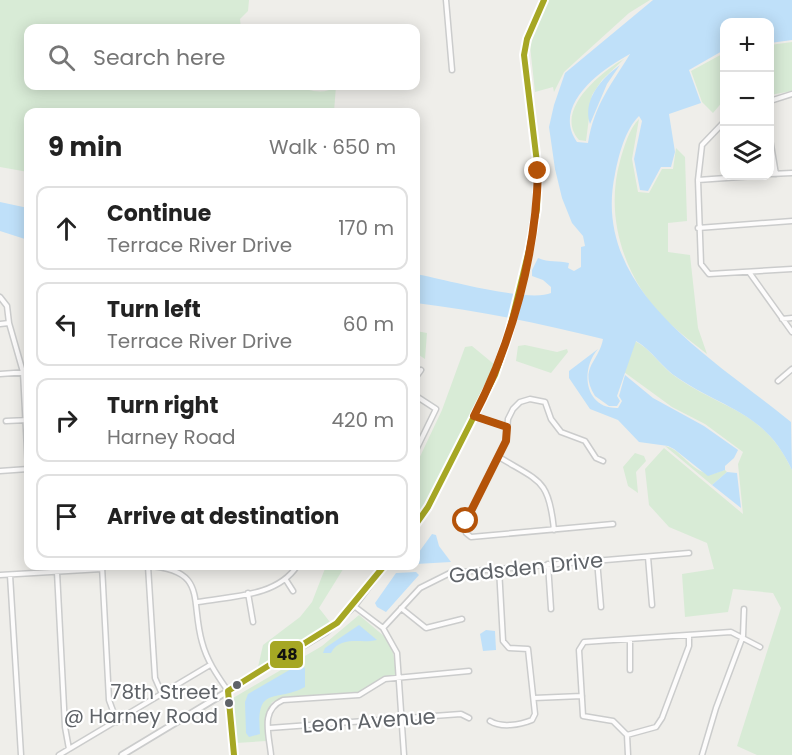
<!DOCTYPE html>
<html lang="en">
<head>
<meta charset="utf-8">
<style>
  :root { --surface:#fff; --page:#f2f2f2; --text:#222; --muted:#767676; --line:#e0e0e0 }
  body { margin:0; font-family:Poppins,sans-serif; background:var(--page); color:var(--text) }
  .controls { position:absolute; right:18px; top:18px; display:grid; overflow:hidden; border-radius:12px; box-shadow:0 3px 15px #0003 }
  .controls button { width:54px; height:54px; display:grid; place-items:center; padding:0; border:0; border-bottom:2px solid var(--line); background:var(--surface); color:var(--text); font:30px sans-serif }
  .stop { position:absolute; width:18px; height:18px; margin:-14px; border:4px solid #b45309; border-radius:50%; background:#fff }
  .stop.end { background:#b45309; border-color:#fff; box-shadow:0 2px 6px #0008 }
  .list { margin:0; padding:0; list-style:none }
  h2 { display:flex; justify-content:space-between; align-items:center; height:78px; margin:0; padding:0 24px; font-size:26px }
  h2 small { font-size:20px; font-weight:400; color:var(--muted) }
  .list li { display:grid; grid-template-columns:39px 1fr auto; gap:18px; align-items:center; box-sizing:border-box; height:84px; margin:0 12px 12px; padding:0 12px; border:2px solid var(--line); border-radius:12px }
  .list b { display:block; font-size:22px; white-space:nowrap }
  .list p { margin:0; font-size:20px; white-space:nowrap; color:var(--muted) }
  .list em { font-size:20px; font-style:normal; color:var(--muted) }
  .icon { flex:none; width:33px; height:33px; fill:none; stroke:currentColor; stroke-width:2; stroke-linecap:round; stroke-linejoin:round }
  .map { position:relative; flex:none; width:792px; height:755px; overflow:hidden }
  .search { position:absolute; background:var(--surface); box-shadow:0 3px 15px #0003; left:24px; top:24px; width:396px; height:66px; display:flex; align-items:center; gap:15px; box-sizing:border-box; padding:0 21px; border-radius:12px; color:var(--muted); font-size:22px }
  .panel { position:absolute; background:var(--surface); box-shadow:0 3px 15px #0003; left:24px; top:108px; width:396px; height:462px; border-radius:12px }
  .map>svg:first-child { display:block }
  .green { fill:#d8ebd6 }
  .water { fill:#bfe0f9; fill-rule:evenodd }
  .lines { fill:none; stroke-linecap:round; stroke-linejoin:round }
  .minor-casing { stroke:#cbcccc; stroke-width:7 }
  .tertiary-casing { stroke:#cbcccc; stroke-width:8 }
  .minor { stroke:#fdfcfc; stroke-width:4 }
  .tertiary { stroke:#fdfcfc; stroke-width:4.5 }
  .bus-1-casing { stroke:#fff; stroke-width:10 }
  .bus-1 { stroke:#a6a724; stroke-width:6 }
  .route { stroke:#b45309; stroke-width:8 }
  .bus-dot { fill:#5f6368; stroke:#fff; stroke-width:2 }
  .labels { text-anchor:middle; stroke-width:4.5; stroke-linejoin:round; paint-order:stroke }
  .bus-label { font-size:20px; fill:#5f6368; stroke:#fff; text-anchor:end }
  .street-label { font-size:21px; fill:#5f6368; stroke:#fff }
  .line-badge { stroke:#fff; stroke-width:2 }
  .pale-badge-label { font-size:16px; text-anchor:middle; font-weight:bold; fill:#111 }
</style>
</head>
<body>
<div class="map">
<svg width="792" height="755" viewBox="0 0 792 755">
  <rect width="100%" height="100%" fill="#efeeea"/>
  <path class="green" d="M0,0H249L248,11L240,19L241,28H28V86H294C309,90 324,96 336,86L334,112H28V172L0,167Z
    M546,0H650L629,13L564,72L554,92L553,87L535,92L530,46Z
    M792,42V91L770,95V45Z
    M724,53V100L713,113L702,102L691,71Z
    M624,59L602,80L592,95L586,141L579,140C553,111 601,72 624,59Z
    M639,119L632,159L638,192L649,193L662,169H673L676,148L685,157L687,221L668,223V252L690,255L698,328L707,354C694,344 680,333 668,322C625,281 604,218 620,161C624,147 629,129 639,119Z
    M416,331L427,333L425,359L416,353Z
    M635,341C651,349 661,367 676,377C725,411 764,410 792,470V755H757L737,746L781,608L773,593L733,589L728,612L685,617L682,574L714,569L707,543L669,527L649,505L645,469L664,448L743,514L738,464L743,452L705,424L672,407L624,372Z
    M525,345L557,352L567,349L568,352L551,373L516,361L518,346Z
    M472,346L495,365L432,499L416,522V465L442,410L465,347Z
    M665,446C682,449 690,472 711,474C714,474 720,471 725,470L727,472L712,485Z
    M635,453L644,456L646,461L636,472L638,493L628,486L623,467Z
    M326,566H345L319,608L333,626L258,667L263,645L300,617L312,602Z
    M359,615L391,642L397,675L384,677L357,694L283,699L272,702L265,718L266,741L236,743L233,698L322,646Z"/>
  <path class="water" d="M653,0H792V40L770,43V22H724V50L689,70L701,103L669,114L675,152L671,167H661L648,191L640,190L634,159L642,121L639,116C625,130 619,154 615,174C590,291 715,359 791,422L792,470C765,412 726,410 678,378C662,368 652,350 636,341L617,396L620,401L617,406H609L595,396C578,368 599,362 603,339C540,323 480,311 416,303V274C443,279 529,303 551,293V287L543,280L532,276V270L538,258C549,263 558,260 569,263L568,268L574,271L581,267V247L585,246L583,236L572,223L562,198L555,169L549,127L554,105L565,73ZM630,54C611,85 594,105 588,143L577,142C551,105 602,69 630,54Z
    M620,65L607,84L590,124C582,100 602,78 620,65Z
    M0,202L28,208V240L0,231Z
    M598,349C580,369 584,409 618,408L622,401L619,396L625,375L653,398L704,426L738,450L734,458L725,466V470L708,476L674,449L668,446L639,442L618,420L590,409L569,378V371Z
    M727,472L737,473L741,508L712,485Z
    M432,534L436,535L439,546L451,562L416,564L419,552Z
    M416,572L419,575L386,612L377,607L375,603L396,573Z
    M359,625L377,640C362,644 340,635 331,653H323L325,648Z
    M486,630L495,631L496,650L483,651L480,634Z
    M298,665L305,668V687C275,703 256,684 260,734L249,737L246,733L245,702L248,694Z"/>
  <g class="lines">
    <defs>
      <path id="minor" d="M446,0L452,70
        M770,101L792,94
        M724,122L702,145L698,180L701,264L709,274L792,269
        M770,139L776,174
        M770,174L792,173
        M698,180L754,176
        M698,228L792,221
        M749,272L792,332
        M0,297L7,306L9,323L0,324
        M782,319L792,318
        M9,323L23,372L28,469
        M0,374L28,372
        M416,377L421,370
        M778,381L792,369
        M416,396L436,409L416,450
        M474,416L507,427
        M6,421L28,420
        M499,457C540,482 549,479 554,530
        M603,461L596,458L585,441L561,432L551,419L545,402L530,399L520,402L513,409L508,419L506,441L466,521V533L471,537L613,524
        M0,471L28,469
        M648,557L652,605
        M597,560L601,607
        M548,564L551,609
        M102,566L109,700L117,722
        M148,566C208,570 190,600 202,642C207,661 217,675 228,691
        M148,566L155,678L162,694
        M57,572L65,727L69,749
        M0,575L102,569
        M10,575L21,755
        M286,580L293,591
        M248,593L253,622
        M198,602C231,596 277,597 297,566
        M354,606L383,628L397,653L404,755
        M401,608L426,628L462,619
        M383,628L420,588L450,573L689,553
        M630,670V640
        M534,698L582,696
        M490,721C501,728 520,725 532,720L535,714L528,649L509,648L503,641L499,568
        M269,728L461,714L469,718
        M627,735L656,727L662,718L689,646V635
        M59,755L210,665
        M271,755C269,734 260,710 283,700L359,695L385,679L469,671
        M628,755L627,735L613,721L583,716L579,650L584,642L731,632L760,647
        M702,755L716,708L743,636L744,609"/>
      <path id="tertiary" d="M416,524L428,507L495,375L508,336L529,250L537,209L538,171L524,55L527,39L544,0
        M228,691L234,755
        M122,755L326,632L354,606L384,566"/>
    </defs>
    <use href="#minor" class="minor-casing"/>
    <use href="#tertiary" class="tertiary-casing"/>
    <use href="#minor" class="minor"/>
    <use href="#tertiary" class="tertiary"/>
    <defs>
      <path id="bus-1" d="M416,524L428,507L495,375L508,336L529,250L537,209L538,171L524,55L527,39L544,0
        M234,755L228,691L337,623L384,566"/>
    </defs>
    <use href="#bus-1" class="bus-1-casing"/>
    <use href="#bus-1" class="bus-1"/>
  </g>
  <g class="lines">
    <path class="route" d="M466,521L506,441L507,427L474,416C512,343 536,254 538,171"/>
  </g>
  <g class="bus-dot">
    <circle cx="237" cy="685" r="5"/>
    <circle cx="229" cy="703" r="5"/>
  </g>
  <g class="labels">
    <g class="bus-label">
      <text x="218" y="699">78th Street<tspan x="218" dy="24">@ Harney Road</tspan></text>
    </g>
    <g class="street-label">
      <text transform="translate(526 568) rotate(-6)" y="7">Gadsden Drive</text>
      <text transform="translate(369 721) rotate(-4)" y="7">Leon Avenue</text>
    </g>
  </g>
  <rect class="line-badge" x="269" y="640" width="35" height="29" rx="6" fill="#a6a724"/>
  <g class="pale-badge-label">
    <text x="287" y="660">48</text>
  </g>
</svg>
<div class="controls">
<button>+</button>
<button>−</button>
<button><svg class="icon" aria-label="layers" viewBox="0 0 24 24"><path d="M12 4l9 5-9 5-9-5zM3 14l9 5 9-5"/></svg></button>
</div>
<div class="stop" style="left:466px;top:521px"></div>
<div class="stop end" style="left:538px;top:171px"></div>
<div class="search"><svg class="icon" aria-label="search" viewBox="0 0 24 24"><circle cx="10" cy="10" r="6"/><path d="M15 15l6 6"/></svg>Search here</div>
<section class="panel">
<h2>9 min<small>Walk · 650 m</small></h2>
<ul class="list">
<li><svg class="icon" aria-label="ahead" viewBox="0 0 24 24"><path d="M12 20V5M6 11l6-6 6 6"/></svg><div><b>Continue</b><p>Terrace River Drive</p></div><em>170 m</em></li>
<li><svg class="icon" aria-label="left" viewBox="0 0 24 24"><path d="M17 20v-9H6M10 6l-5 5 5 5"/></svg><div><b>Turn left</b><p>Terrace River Drive</p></div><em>60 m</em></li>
<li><svg class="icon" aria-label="right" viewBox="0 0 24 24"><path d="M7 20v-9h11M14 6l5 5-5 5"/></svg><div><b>Turn right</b><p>Harney Road</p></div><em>420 m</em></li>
<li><svg class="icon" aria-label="arrive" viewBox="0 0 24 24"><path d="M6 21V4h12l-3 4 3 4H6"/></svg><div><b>Arrive at destination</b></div></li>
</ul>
</section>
</div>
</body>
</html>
